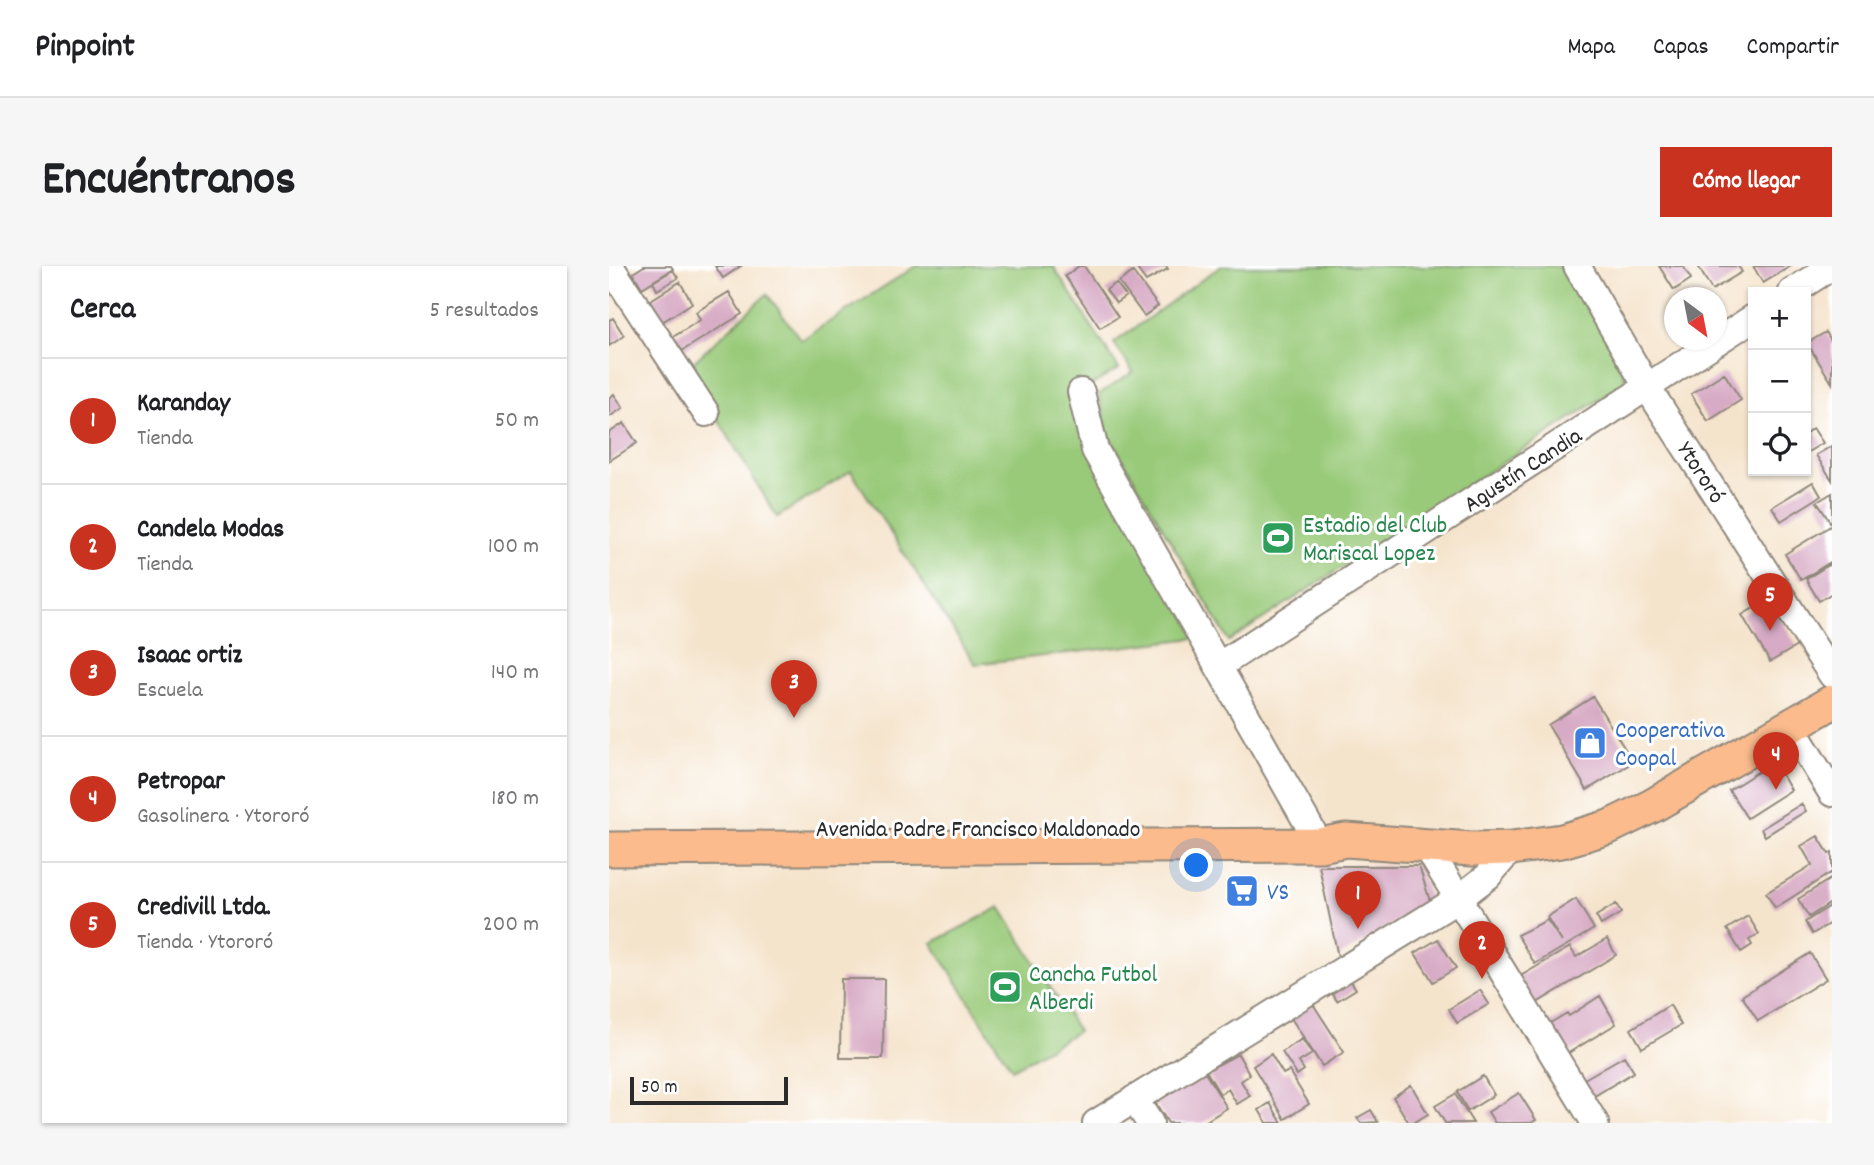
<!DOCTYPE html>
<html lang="es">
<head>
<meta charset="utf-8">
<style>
  :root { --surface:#fff; --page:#f6f6f6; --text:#202124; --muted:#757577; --line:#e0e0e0; --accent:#c8321e }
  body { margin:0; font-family:Dekko,sans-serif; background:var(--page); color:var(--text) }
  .controls { position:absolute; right:21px; top:21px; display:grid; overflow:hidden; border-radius:0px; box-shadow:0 2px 5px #0004 }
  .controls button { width:63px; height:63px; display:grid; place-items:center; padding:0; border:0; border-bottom:2px solid var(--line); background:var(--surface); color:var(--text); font:35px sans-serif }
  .compass { position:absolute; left:1055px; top:21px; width:63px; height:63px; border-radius:50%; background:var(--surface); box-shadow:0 2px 5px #0004; rotate:148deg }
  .scale { position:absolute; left:21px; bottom:18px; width:158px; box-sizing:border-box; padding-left:7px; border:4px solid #2b2b2b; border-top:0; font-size:19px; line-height:24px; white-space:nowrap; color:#2b2b2b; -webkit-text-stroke:5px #fff; paint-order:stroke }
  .you { position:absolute; left:588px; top:600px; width:24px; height:24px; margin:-18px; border:5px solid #fff; border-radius:50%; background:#1a73e8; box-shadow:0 0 0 10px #1a73e833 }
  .badge { display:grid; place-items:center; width:46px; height:46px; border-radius:50%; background:var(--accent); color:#fff; font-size:23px; font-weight:700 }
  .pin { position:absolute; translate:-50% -58px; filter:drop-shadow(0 2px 4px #0008) }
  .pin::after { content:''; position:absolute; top:37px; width:24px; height:21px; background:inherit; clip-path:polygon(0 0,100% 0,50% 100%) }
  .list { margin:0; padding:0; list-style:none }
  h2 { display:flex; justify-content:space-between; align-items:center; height:91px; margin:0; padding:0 28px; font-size:30px }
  h2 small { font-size:23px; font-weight:400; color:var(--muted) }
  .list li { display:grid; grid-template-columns:46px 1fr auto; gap:21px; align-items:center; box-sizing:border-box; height:126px; padding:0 28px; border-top:2px solid var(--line) }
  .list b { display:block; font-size:26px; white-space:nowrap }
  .list p { margin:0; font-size:23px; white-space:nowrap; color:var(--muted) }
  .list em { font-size:23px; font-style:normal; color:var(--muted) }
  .icon { flex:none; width:38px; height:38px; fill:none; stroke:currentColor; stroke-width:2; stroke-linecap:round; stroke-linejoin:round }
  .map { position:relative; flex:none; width:1223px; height:857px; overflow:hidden; border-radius:0px }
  header { display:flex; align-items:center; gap:42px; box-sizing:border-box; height:98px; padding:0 35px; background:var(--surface); border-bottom:2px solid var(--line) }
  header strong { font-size:33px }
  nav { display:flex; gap:38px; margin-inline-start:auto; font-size:24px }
  .intro { display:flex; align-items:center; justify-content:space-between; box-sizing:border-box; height:168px; padding:0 42px }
  h1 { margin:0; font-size:49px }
  .button { padding:18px 32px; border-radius:0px; background:var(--accent); color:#fff; font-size:24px; font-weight:700 }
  main { display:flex; gap:42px; padding:0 42px }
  aside { flex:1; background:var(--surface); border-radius:0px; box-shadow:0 2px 5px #0004 }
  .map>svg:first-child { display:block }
  .green { fill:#99ca79; stroke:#627a52; stroke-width:2 }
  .building { fill:#d7aac5 }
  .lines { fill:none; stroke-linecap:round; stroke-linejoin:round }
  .minor-casing { stroke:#90887c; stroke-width:30 }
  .major-casing { stroke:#90887c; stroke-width:37 }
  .minor { stroke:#fff; stroke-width:26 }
  .major { stroke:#fbbb8d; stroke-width:33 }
  .labels { text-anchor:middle; stroke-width:6; stroke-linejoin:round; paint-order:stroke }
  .street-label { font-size:24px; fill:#2b2b2b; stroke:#fff }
  .leisure-label { font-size:24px; fill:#27864d; stroke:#fff; text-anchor:start }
  .shop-label { font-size:24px; fill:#366cbe; stroke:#fff; text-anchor:start }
</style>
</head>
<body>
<header>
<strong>Pinpoint</strong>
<nav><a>Mapa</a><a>Capas</a><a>Compartir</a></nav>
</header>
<div class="intro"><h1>Encuéntranos</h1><a class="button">Cómo llegar</a></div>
<main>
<aside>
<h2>Cerca<small>5 resultados</small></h2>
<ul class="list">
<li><span class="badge">1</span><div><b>Karanday</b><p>Tienda</p></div><em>50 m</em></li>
<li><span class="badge">2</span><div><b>Candela Modas</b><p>Tienda</p></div><em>100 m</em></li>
<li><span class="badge">3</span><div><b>Isaac ortiz</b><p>Escuela</p></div><em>140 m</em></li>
<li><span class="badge">4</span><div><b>Petropar</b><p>Gasolinera · Ytororó</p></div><em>180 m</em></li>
<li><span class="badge">5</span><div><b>Credivill Ltda.</b><p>Tienda · Ytororó</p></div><em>200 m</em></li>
</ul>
</aside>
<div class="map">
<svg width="1223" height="857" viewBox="0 0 1223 857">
  <rect width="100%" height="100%" fill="#fff"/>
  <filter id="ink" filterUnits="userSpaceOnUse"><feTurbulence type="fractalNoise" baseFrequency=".0143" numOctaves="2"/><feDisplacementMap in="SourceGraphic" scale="14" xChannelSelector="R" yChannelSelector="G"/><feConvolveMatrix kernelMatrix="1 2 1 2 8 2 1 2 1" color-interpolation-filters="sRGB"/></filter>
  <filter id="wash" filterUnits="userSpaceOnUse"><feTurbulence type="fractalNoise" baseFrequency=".00686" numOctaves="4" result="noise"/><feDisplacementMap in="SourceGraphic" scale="28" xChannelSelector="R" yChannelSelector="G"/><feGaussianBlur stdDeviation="1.57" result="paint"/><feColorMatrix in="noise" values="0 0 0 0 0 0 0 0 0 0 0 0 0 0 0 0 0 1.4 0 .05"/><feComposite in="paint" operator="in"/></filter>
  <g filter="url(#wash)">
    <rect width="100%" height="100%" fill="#f5e4cc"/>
    <path class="green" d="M307,0H444L510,103L467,128L587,372L366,398L242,205L168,251L78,102L158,28L192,74Z
      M612,0H950L1011,91L1016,117L620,375L499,168L490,128L524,106L505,77Z
      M391,641L469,765L403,803L323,677Z"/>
    <g id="blocks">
      <path class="building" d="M35,0H62L64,3L33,22L24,7Z
        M106,0H132L114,12Z
        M470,0H475L509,51L491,62L456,10Z
        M526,0H557L559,3L537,15Z
        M1050,0H1074L1082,13L1065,24Z
        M1093,0H1129L1133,6L1103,24L1090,2Z
        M1144,0H1182L1154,17Z
        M64,4L69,12L48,24L44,16Z
        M524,6L549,40L535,50L510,16Z
        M71,16L83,37L53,56L40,35Z
        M507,17L517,30L507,37L497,24Z
        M120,26L133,48L73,85L64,71L91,54L87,46Z
        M4,52L15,70L0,80V54Z
        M1217,66L1223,76V117L1198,77Z
        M1115,107L1132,134L1099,155L1082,128Z
        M5,128L14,142L0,151V132Z
        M15,157L28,177L0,195V167Z
        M1204,162L1214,177L1197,187V167Z
        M1223,180V214L1207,189Z
        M1204,216L1212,230L1172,255L1163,241Z
        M1223,227V295L1192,314L1176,288L1223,259L1208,236Z
        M1223,297V327L1210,335L1197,313Z
        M1160,333L1188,380L1161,396L1133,349Z
        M984,431L1024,496L978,524L939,459Z
        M1165,496L1182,524L1138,552L1120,524Z
        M1192,538L1197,545L1156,570L1152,563Z
        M1209,570L1220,588L1223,586V606L1166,642L1157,627L1203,599L1192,580Z
        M710,600H810L821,635L729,691Z
        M1223,612V636L1200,651L1189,633Z
        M967,633L985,663L926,698L908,669L938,654L953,676L938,651Z
        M1007,638L1012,647L992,659L987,650Z
        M1223,639V656L1203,668L1196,656Z
        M1139,650L1150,668L1140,674L1143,679L1132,686L1118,663Z
        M829,673L847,702L824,716L806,687Z
        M998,673L1007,689L926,738L910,711L961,681L967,691Z
        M1201,687L1217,713L1149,755L1133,730Z
        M736,706L747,723L728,735L717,718Z
        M232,713H275L274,792H231Z
        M871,724L880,738L848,757L840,743Z
        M991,730L1007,758L956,789L938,759L958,747L960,750Z
        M704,738L735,786L713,800L682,752Z
        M1061,739L1072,759L1033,782L1022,763Z
        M693,773L703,788L690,796L695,804L688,809L673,786Z
        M629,788L641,809L632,815L641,830L628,838L619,823L611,828L597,805Z
        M662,788L674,808L680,805L700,838L676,853L644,800Z
        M1015,790L1025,806L982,832L972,815Z
        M595,805L618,842L594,857H559L546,836Z
        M874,810L885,829L859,845L848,826Z
        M802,819L819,848L804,857H800L784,831Z
        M910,827L927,854L922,857H886L879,846Z
        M846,828L864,857H836L826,840Z
        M661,837L673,857H658L650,844Z
        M762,844L769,856L752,857L748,852Z"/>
    </g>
  </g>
  <g filter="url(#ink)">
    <use href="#blocks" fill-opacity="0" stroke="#90887c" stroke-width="2"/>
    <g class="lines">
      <defs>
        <path id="minor" d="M1,0L97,147
          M968,0L1038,121L1223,409
          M1183,26L1223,0
          M472,126L486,184L711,579
          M611,399L1144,52
          M1181,459L1223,527
          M816,578L986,857
          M525,833L541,857
          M487,857L849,633L879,610L903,582"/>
        <path id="major" d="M0,583L711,579L737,574L863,583L903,582L953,575L1000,561L1043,540L1223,436"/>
      </defs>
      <use href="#minor" class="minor-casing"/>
      <use href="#major" class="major-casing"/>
      <use href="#minor" class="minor"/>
      <use href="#major" class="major"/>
    </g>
  </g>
  <defs>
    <symbol id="stadium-square" viewBox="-11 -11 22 22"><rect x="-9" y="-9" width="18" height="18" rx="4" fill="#2e9e5b" stroke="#fff"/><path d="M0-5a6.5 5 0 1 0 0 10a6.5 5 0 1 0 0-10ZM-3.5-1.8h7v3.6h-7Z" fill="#fff"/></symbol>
    <symbol id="shop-square" viewBox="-11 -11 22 22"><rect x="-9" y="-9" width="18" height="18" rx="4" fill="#3f7fe0" stroke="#fff"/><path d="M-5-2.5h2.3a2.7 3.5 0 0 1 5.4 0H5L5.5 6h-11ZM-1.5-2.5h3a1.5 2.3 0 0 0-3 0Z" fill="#fff"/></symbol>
    <symbol id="supermarket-square" viewBox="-11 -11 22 22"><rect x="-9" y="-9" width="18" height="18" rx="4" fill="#3f7fe0" stroke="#fff"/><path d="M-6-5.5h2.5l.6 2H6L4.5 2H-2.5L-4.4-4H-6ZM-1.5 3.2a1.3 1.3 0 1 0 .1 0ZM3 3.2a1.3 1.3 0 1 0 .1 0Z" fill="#fff"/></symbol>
  </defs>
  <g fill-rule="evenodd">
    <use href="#stadium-square" x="650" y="253" width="38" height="38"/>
    <use href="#shop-square" x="962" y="458" width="38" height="38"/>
    <use href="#supermarket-square" x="614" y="606" width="38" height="38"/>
    <use href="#stadium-square" x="377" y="702" width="38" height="38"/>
  </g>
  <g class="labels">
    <g class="street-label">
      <text transform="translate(913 203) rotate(-33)" y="8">Agustín Candia</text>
      <text transform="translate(1093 206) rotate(57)" y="8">Ytororó</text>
      <text x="369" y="570">Avenida Padre Francisco Maldonado</text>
    </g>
    <g class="leisure-label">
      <text x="694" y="266">Estadio del Club<tspan x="694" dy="28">Mariscal Lopez</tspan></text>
      <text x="420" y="715">Cancha Futbol<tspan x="420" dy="28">Alberdi</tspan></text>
    </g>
    <g class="shop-label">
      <text x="1006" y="471">Cooperativa<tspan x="1006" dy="28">Coopal</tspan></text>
      <text x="658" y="633">VS</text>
    </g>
  </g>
</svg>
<div class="controls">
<button>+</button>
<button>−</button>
<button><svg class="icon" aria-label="locate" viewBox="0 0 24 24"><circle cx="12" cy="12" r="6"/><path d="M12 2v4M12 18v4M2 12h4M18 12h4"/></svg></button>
</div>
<svg class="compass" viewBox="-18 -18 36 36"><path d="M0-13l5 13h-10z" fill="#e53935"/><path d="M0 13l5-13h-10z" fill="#757577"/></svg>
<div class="scale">50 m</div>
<div class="you"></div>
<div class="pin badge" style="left:749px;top:663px">1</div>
<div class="pin badge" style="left:873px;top:713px">2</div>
<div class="pin badge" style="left:185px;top:452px">3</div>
<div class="pin badge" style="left:1167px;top:524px">4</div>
<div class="pin badge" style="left:1161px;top:365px">5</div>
</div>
</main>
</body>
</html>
